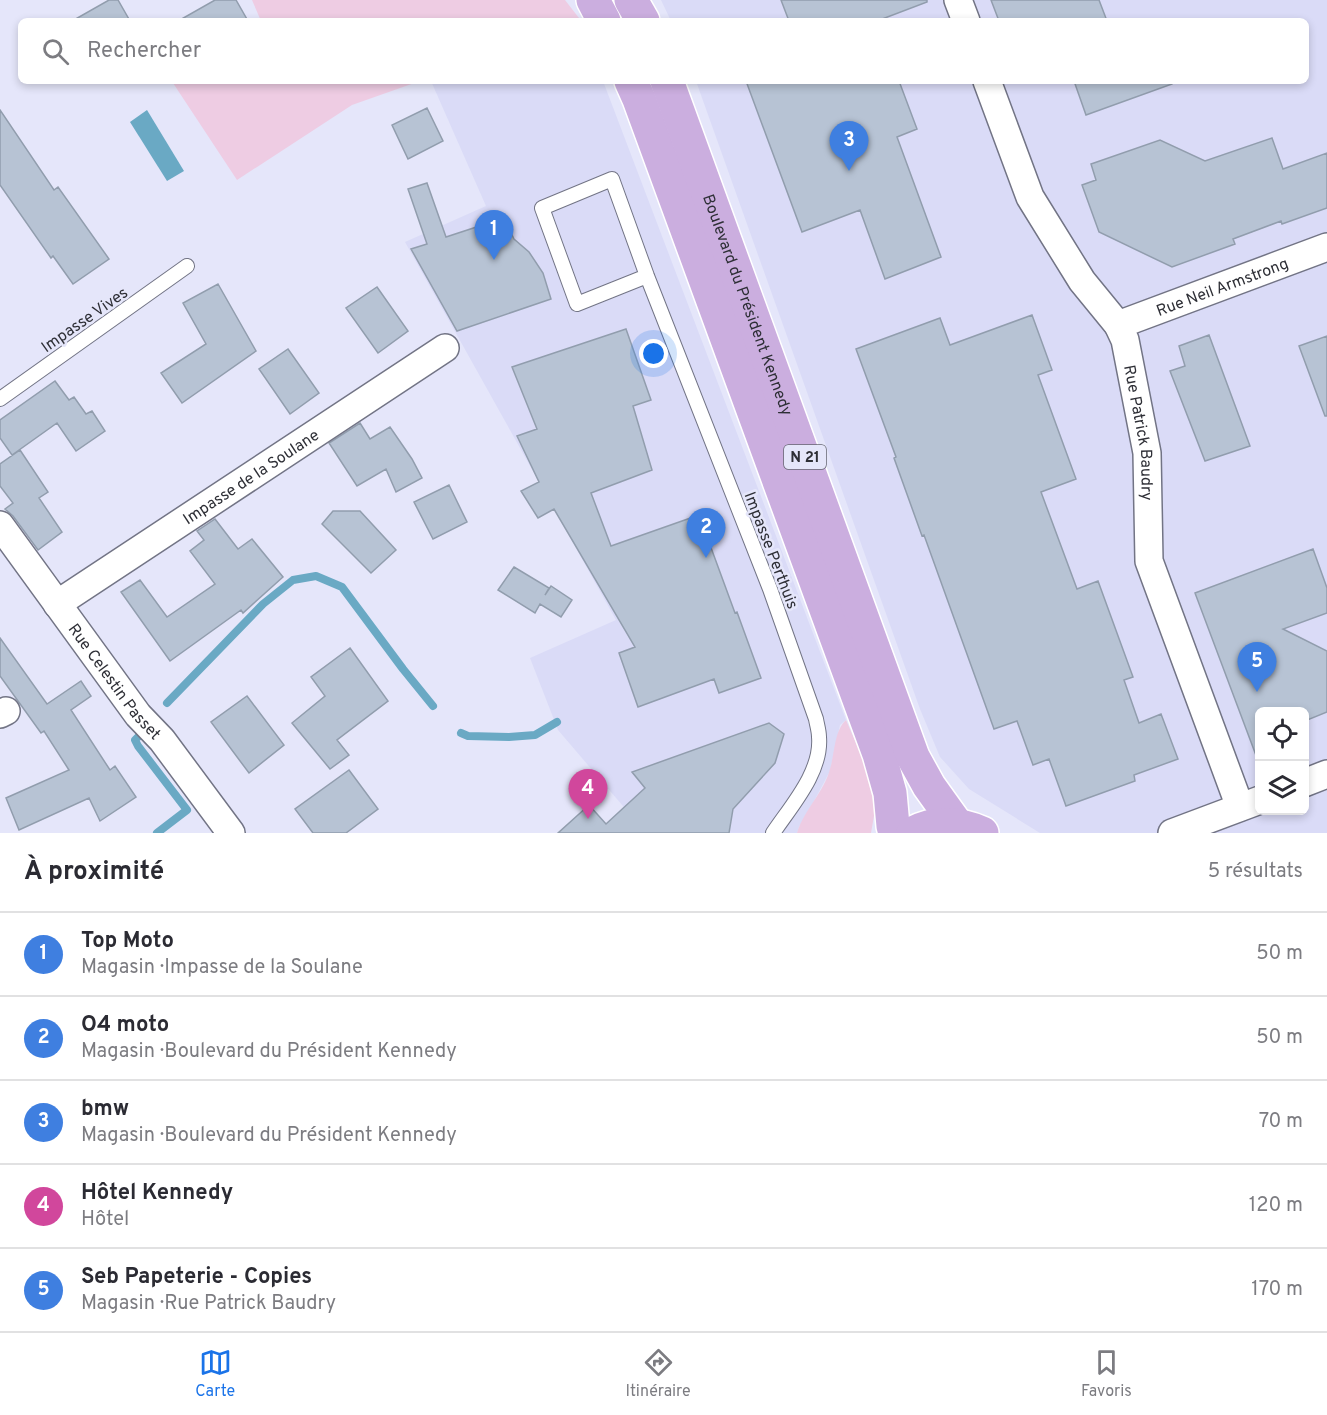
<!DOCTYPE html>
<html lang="fr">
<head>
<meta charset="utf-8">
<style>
  :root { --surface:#fff; --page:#f2f2f3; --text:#2b2b33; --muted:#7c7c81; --line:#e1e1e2; --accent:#1a73e8 }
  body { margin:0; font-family:Overpass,sans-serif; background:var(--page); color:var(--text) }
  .controls { position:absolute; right:18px; bottom:18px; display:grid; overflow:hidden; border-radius:9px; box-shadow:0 3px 9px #0003 }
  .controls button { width:54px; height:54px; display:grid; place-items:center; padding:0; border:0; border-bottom:2px solid var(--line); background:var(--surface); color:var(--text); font:30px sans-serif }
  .you { position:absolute; left:654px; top:354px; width:21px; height:21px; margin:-15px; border:4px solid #fff; border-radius:50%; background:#1a73e8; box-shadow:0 0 0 9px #1a73e833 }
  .badge { display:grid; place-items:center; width:39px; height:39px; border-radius:50%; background:var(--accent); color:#fff; font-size:20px; font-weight:700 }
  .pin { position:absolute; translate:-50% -50px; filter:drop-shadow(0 2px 3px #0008) }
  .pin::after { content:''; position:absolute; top:32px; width:21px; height:18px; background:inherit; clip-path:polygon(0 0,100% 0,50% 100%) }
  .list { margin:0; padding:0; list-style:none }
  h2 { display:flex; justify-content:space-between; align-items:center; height:78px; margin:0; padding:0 24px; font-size:26px }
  h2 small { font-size:20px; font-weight:400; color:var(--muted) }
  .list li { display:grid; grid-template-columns:39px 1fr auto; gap:18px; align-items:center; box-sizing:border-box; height:84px; padding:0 24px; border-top:2px solid var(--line) }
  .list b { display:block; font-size:22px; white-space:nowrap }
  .list p { margin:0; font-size:20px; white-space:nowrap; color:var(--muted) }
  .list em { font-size:20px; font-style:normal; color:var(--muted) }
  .icon { flex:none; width:33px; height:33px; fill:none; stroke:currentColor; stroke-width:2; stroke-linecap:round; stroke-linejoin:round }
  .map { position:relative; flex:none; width:1327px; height:833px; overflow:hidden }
  .search { position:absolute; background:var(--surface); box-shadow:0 3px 9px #0003; left:18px; right:18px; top:18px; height:66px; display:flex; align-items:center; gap:15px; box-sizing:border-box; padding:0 21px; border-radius:9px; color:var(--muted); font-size:22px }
  .sheet { height:498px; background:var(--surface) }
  nav { display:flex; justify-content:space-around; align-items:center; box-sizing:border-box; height:84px; border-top:2px solid var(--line); background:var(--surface); font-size:16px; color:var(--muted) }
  nav a { display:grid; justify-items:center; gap:3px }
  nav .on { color:var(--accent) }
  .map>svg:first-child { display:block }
  .built { fill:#dadbf7; fill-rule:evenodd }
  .green { fill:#eecce3 }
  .water { fill:#6aa9c4 }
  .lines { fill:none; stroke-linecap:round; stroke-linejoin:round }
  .stream { stroke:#6aa9c4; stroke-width:8 }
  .building { fill:#b7c3d4; stroke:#919dad; stroke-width:1.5 }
  .lane-casing { stroke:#727485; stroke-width:16 }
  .street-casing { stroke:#727485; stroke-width:30 }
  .primary-casing { stroke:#fff; stroke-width:36 }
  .lane { stroke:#fff; stroke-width:14 }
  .street { stroke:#fff; stroke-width:27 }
  .primary { stroke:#cbaedf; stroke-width:33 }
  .labels { text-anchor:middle; stroke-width:5; stroke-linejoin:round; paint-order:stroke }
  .shield { fill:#e5e6fa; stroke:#656671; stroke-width:1.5 }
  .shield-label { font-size:15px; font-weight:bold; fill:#2e2f36 }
  .street-label { font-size:16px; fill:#2e2f36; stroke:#e5e6fa }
</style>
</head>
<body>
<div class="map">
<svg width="1327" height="833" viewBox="0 0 1327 833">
  <rect width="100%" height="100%" fill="#e5e6fa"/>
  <path class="built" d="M661,0H1327V833H1040L969,789L940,757L920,709L696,81H1306V21H671ZM1260,712H1304V810H1260Z
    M431,81H603L846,720L840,725L830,771L814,801L799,827L797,833H646L558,730L530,658L616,620L405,242L486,206Z"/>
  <path class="green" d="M252,0H565L579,18L572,21H261Z
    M176,81H420L352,105L237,180L173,83Z
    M846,720L866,766L875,810L871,833H797C804,810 824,792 830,769C835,753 834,731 846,720Z"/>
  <path class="water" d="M147,110L184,171L167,181L130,122Z"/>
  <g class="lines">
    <path class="stream" d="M167,703L263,604L293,580L316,576L342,587L403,669L433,706
      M461,733L468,736L509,737L535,735L557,722
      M139,736L135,740L138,746L187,810L157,833"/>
  </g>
  <path class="building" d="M109,0H118L130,21H72Z
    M215,0H236L248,21H178Z
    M781,0H927V2L877,21H789Z
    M991,0H1099L1107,21H999Z
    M746,81H899L917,129L897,137L941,257L885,279L860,210L802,232Z
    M1074,81H1172V84L1086,115Z
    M427,108L443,141L408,159L392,125Z
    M0,110L54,190L58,187L109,259L73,284L53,256L51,258L0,185Z
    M1272,138L1283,169L1327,153V208L1282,224L1281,221L1233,239L1235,244L1172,267L1099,232L1082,185L1096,180L1091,164L1160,140L1205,161Z
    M427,183L446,237L504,218L514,239L529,252L543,273L551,299L457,331L411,249L427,244L408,189Z
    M218,284L256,351L182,403L161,373L206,344L183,303Z
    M377,287L408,331L378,353L346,308Z
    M1032,315L1052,370L1038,375L1076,479L1041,492L1077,589L1098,581L1133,677L1124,680L1139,723L1161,714L1178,759L1134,775L1135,781L1066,806L1049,759L1033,765L1017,721L994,729L924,535L922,536L894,458L896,457L856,349L940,318L950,345Z
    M626,329L651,400L633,406L652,470L591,493L611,546L699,515L735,613L737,612L761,678L719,693L714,679L638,707L619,653L635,647L554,509L538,518L521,491L539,482L517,436L537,429L512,367Z
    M1209,335L1250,446L1205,461L1170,371L1185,366L1179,346Z
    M1327,336V416H1325L1299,346Z
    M288,349L319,393L290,414L259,369Z
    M55,381L69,400L74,397L86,414L92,411L105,431L76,451L57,423L12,455L0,438V420Z
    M360,423L370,439L390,427L412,459L422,478L396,492L386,469L357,486L329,443Z
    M20,450L48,492L39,498L62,532L38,550L13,516L5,509L13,503L0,486V464Z
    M449,485L467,522L433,539L414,502Z
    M333,511H360L396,550L371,573L322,524Z
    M215,519L238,549L252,539L283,577L243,613L241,610L170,661L121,592L140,580L167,617L215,584L190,551L204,540L197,531Z
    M1313,549L1327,588V613L1283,629L1327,651V712L1305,721V711H1260V758H1257L1195,593Z
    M514,567L549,588L545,595L551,586L572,600L561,617L540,604L535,613L498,590Z
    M0,638L47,704L81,681L91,696L71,710L110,770L115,766L136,797L100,821L89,798L19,830L6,798L69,770L44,731L41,733L0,676Z
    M350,648L388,701L337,740L349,755L330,769L292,723L325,696L311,677Z
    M247,696L284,745L249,773L211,722Z
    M769,723L784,734L775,763L733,809L729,833H558L589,805L606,824L645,788L632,772Z
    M349,770L378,809L346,833H313L295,809Z"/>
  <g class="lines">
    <defs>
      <path id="lane" d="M647,276L577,304L542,208L612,179L647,276L770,589L816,719C817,725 819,731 819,737C822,772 791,806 773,833
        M0,399L187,266"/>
      <g id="street">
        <path d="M958,0L966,21"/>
        <path id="s1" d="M987,81L1030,197L1082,281L1118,325L1125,340L1147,453L1149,561L1240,807"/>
        <path id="s2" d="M1118,325L1327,247"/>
        <path id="s3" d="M0,525L138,715L162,740L231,833"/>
        <path id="s4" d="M57,604L445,348"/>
        <path d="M0,714L6,711"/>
        <path d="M1304,783L1327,774"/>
        <path d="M1172,833L1260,800"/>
      </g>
      <g id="primary">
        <path d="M593,0L604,21"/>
        <path d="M631,0L643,21"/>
        <path d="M631,81L639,99L879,754L890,793L893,826L895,833"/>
        <path id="s5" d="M667,81L913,757L929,786L957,825"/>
        <path d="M913,833C935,821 960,823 982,833"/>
      </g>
    </defs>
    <use href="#lane" class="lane-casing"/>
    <use href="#street" class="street-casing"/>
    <use href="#primary" class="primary-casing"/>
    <use href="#lane" class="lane"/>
    <use href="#street" class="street"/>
    <use href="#primary" class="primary"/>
  </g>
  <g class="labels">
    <rect class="shield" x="784" y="445" width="42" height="24" rx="4.5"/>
    <g class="shield-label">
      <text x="805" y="462">N 21</text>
    </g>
    <g class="street-label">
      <text dy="6" stroke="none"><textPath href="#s2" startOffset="111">Rue Neil Armstrong</textPath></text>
      <text dy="6" stroke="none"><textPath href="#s5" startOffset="238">Boulevard du Président Kennedy</textPath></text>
      <text transform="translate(84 319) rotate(-35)" y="6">Impasse Vives</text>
      <text dy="6" stroke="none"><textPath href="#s1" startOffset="390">Rue Patrick Baudry</textPath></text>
      <text dy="6" stroke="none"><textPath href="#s4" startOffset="232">Impasse de la Soulane</textPath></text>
      <text transform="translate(772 550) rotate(69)" y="6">Impasse Perthuis</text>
      <text dy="6" stroke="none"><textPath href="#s3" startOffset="194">Rue Celestin Passet</textPath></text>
    </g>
  </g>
</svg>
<div class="controls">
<button><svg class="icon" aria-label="locate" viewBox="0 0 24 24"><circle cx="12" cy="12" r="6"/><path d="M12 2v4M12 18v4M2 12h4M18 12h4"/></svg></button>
<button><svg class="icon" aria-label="layers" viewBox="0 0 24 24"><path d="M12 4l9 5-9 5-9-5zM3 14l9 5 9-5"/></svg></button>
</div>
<div class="you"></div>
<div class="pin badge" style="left:494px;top:260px;background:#3f7fe0">1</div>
<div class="pin badge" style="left:706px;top:558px;background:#3f7fe0">2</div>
<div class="pin badge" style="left:849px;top:171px;background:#3f7fe0">3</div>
<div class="pin badge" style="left:588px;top:819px;background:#d1479c">4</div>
<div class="pin badge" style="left:1257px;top:692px;background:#3f7fe0">5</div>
<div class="search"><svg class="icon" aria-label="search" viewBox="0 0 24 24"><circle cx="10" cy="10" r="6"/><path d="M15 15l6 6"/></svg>Rechercher</div>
</div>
<section class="sheet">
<h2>À proximité<small>5 résultats</small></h2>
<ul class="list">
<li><span class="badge" style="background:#3f7fe0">1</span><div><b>Top Moto</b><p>Magasin · Impasse de la Soulane</p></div><em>50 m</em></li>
<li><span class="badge" style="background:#3f7fe0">2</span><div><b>O4 moto</b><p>Magasin · Boulevard du Président Kennedy</p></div><em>50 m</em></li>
<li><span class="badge" style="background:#3f7fe0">3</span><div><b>bmw</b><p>Magasin · Boulevard du Président Kennedy</p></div><em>70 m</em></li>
<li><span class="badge" style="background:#d1479c">4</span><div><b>Hôtel Kennedy</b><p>Hôtel</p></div><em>120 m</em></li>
<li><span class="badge" style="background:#3f7fe0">5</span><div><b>Seb Papeterie - Copies</b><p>Magasin · Rue Patrick Baudry</p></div><em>170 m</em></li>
</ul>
</section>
<nav>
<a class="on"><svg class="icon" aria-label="map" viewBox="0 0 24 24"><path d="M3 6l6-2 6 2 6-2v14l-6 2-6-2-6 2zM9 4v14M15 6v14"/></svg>Carte</a>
<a><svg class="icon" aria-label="directions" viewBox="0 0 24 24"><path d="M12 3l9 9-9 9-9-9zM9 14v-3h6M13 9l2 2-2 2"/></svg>Itinéraire</a>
<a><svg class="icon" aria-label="saved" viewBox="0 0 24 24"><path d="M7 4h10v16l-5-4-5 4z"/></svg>Favoris</a>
</nav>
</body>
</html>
